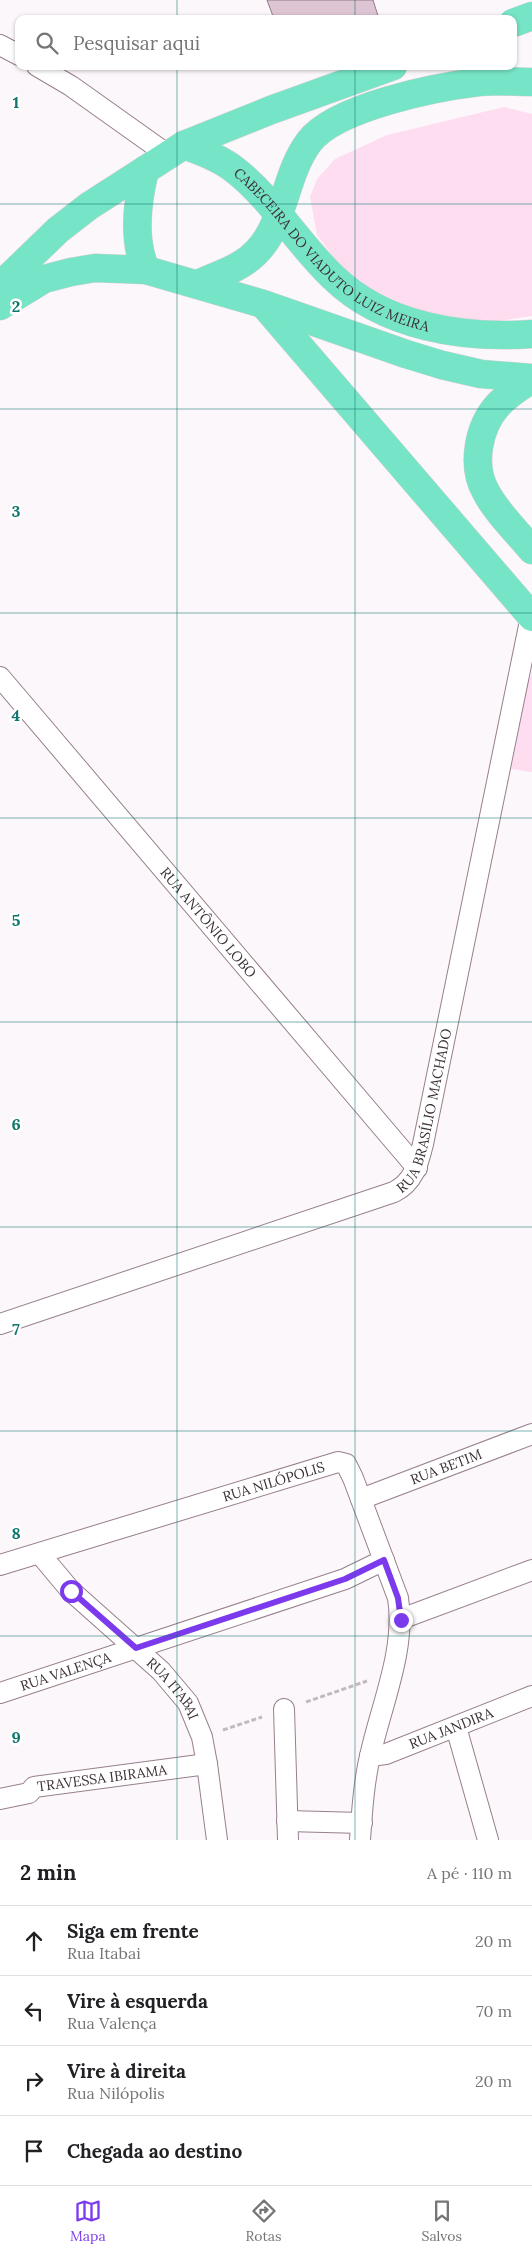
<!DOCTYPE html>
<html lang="pt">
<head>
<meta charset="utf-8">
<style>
  :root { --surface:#fff; --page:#f6f6f6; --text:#202124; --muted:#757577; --line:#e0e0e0; --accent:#7c3aed }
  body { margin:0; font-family:Lora,serif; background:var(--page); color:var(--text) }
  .stop { position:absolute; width:15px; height:15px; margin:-11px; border:4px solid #7c3aed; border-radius:50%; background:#fff }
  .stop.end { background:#7c3aed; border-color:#fff; box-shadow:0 1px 5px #0008 }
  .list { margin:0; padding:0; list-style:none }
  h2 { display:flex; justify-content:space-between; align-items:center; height:65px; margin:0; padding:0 20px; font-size:21px }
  h2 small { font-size:16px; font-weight:400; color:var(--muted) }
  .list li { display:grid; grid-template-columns:32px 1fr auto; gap:15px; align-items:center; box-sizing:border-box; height:70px; padding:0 20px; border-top:1px solid var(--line) }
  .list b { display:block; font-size:19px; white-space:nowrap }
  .list p { margin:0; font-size:16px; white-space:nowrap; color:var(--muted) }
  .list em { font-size:16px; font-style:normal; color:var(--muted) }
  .icon { flex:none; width:28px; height:28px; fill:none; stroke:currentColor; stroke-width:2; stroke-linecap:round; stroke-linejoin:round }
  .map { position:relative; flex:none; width:532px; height:1840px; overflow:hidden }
  .search { position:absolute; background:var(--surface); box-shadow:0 1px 4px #0004; left:15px; right:15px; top:15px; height:55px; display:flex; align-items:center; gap:12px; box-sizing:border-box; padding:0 18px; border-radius:10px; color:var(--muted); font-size:19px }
  .sheet { height:345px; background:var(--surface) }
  nav { display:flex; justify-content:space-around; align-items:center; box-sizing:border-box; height:70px; border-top:1px solid var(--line); background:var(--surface); font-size:14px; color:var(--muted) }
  nav a { display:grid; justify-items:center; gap:2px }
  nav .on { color:var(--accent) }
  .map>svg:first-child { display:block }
  .green { fill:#feddf0 }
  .building { fill:#dec5d4; stroke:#907987 }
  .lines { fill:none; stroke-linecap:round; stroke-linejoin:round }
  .minor-casing { stroke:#977f8d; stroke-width:22 }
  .trunk-casing { stroke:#d4d1d3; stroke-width:29 }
  .path { stroke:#c1babe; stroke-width:3; stroke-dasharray:5 2.5; stroke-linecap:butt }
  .minor { stroke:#fff; stroke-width:20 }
  .trunk { stroke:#76e4c6; stroke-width:28 }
  .route { stroke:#7c3aed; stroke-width:6 }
  .grid { fill:none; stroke:#0f766e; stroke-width:1; stroke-opacity:0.55 }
  .labels { text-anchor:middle; stroke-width:5; stroke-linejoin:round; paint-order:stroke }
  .street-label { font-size:14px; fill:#3a3036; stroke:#fff }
  .grid-label { font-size:16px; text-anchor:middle; font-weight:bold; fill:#0f766e; stroke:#fff; stroke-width:5; stroke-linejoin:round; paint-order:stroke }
</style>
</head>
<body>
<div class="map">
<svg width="532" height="1840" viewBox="0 0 532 1840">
  <rect width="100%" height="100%" fill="#fcf7fa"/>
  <path class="green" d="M504,107L532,114V316L472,325L410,307L350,280L317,235L310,197L317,179L335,159L387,135Z
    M532,673V772L511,769L528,682Z"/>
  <path class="building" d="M267,0H373L379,19H274Z"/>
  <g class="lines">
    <defs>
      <g id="minor">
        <path d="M0,45L19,55"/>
        <path d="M37,66L71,86L168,155"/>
        <path id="s1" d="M0,677L417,1168"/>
        <path id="s2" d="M0,1324L394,1192C414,1182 418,1164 423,1144L531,616"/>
        <path id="s3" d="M361,1499L532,1434"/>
        <path id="s4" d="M40,1554L71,1591L161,1671L188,1703L202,1737L207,1764L217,1840"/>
        <path id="s5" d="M0,1565L338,1462L346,1464L353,1478L398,1598C406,1649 382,1703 371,1752C364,1780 362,1811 360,1840"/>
        <path d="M401,1619L532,1570"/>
        <path id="s6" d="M0,1693L345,1579L384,1560"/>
        <path d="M284,1709L288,1840"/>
        <path d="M456,1727L488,1840"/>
        <path id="s7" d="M370,1756L386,1754L532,1696"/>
        <path id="s8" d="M0,1799L29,1793L34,1787L207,1764"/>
        <path d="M287,1821L362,1823"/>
      </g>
      <g id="trunk">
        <path d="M513,23L532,16"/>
        <path id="s9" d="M184,145C202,152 220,158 235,170C273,200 298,244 333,277C384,327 464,339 532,334"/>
        <path d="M145,170C137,202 132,239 146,270"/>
        <path d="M198,284C212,277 230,272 243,263C286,236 281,179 309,142C335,107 436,87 479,82C496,80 515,82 532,82"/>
        <path d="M0,286L58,230L89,206L184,145L271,110L393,66"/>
        <path d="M264,305L532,617"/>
        <path d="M0,306L44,279L71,272L95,268L146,270L263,304L406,354L442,365L481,374L532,378"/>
        <path d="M532,379C520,387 508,394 498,405C478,427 471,466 486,492C497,513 517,532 532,550"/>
      </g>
    </defs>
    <use href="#minor" class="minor-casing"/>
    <use href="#trunk" class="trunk-casing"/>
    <path class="path" d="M306,1702L367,1681
      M223,1730L262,1717"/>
    <use href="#minor" class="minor"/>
    <use href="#trunk" class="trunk"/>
  </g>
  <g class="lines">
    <path class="route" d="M71,1591L136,1648L345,1579L384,1560L398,1598L401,1620"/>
  </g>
  <path class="grid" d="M177,0V19M355,0V19M177,66V1840M355,66V1840M0,204H532M0,409H532M0,613H532M0,818H532M0,1022H532M0,1227H532M0,1431H532M0,1636H532"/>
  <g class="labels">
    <g class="street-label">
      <text dy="5" stroke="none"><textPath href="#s9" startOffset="185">CABECEIRA DO VIADUTO LUIZ MEIRA</textPath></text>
      <text dy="5" stroke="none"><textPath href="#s1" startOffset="322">RUA ANTÔNIO LOBO</textPath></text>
      <text dy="5" stroke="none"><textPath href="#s2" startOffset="506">RUA BRASÍLIO MACHADO</textPath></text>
      <text dy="5" stroke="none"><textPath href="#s3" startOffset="91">RUA BETIM</textPath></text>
      <text dy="5" stroke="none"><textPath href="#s5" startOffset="286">RUA NILÓPOLIS</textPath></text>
      <text dy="5" stroke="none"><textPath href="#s6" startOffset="69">RUA VALENÇA</textPath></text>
      <text dy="5" stroke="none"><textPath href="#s4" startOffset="190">RUA ITABAI</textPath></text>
      <text dy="5" stroke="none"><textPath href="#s7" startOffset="86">RUA JANDIRA</textPath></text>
      <text dy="5" stroke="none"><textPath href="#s8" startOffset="106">TRAVESSA IBIRAMA</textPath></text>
    </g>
  </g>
  <g class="grid-label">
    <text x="16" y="108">1</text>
    <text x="16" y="312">2</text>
    <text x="16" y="517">3</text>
    <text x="16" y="721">4</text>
    <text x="16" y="926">5</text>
    <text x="16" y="1130">6</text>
    <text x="16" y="1335">7</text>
    <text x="16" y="1539">8</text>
    <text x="16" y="1743">9</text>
  </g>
</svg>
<div class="stop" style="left:71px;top:1591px"></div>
<div class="stop end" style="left:401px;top:1620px"></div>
<div class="search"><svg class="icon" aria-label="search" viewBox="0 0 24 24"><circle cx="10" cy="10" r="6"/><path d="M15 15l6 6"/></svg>Pesquisar aqui</div>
</div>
<section class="sheet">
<h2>2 min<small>A pé · 110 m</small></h2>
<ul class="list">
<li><svg class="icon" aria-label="ahead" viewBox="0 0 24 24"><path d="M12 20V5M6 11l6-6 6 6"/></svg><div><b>Siga em frente</b><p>Rua Itabai</p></div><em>20 m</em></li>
<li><svg class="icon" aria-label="left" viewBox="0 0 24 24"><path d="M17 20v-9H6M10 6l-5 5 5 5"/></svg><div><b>Vire à esquerda</b><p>Rua Valença</p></div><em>70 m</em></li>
<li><svg class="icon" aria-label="right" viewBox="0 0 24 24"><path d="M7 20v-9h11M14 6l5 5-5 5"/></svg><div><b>Vire à direita</b><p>Rua Nilópolis</p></div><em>20 m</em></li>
<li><svg class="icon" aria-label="arrive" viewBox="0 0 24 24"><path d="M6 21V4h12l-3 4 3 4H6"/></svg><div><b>Chegada ao destino</b></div></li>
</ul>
</section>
<nav>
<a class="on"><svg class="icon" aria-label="map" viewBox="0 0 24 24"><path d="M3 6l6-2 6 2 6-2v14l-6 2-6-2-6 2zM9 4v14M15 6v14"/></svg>Mapa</a>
<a><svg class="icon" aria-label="directions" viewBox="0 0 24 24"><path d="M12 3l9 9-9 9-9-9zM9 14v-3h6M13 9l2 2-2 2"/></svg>Rotas</a>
<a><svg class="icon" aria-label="saved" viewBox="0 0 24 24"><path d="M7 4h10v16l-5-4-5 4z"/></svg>Salvos</a>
</nav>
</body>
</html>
